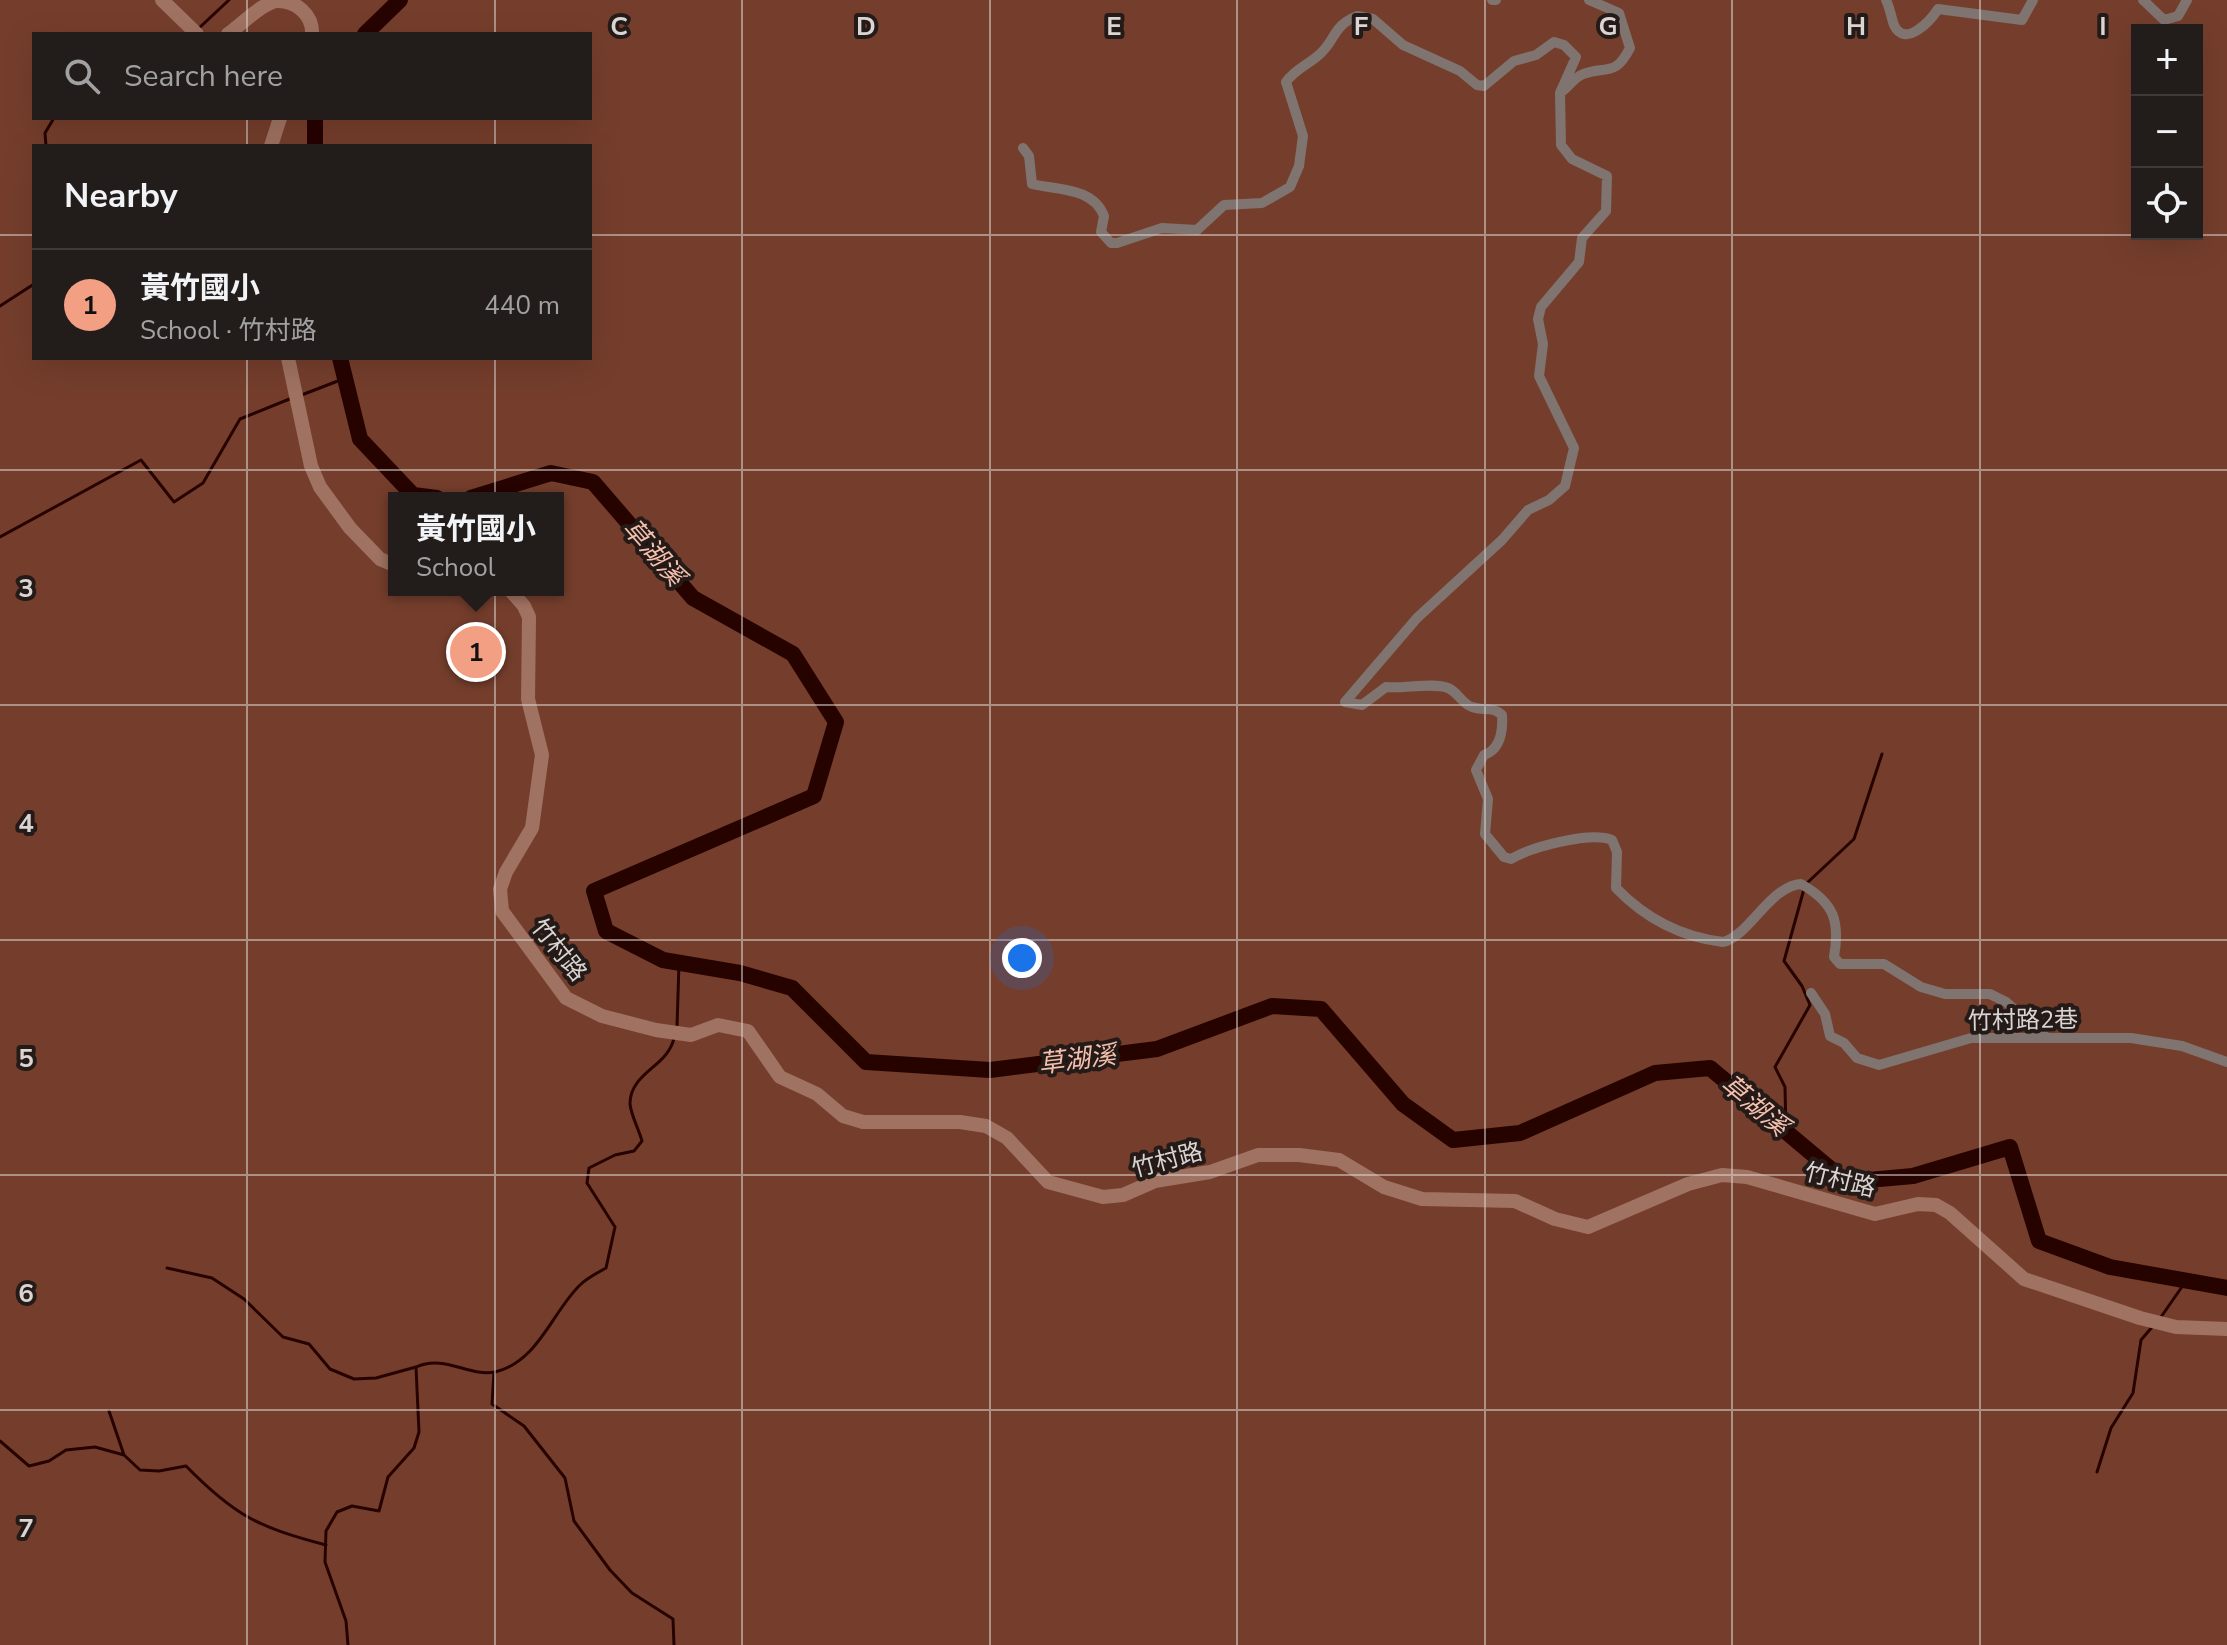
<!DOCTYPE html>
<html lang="en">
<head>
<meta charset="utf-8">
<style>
  :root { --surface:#221c1a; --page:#2e2927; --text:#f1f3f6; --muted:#a2a1a2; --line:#3f3a39; --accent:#f39f84 }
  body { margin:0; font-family:"Nunito Sans","Noto Sans TC",sans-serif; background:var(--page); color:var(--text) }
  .controls { position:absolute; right:24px; top:24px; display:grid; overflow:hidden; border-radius:0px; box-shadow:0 8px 32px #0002 }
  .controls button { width:72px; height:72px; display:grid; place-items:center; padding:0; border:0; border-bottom:2px solid var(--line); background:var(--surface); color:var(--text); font:40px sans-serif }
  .you { position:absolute; left:1022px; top:958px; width:28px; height:28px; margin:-20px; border:6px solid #fff; border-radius:50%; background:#1a73e8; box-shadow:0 0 0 12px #1a73e833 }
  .badge { display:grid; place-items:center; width:52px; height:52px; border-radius:50%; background:var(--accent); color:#111; font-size:26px; font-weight:700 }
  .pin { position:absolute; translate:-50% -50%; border:4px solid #fff; box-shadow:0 2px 8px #0006 }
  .popup { position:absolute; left:388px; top:492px; width:176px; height:104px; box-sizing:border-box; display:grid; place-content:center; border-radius:0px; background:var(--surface); filter:drop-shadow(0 2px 6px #0005); font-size:26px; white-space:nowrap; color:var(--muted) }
  .popup b { font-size:30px; color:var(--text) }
  .popup::after { content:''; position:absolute; left:50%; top:100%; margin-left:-16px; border:16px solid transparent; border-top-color:var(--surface) }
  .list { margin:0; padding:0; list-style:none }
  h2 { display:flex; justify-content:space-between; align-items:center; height:104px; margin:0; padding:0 32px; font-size:34px }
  h2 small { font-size:26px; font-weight:400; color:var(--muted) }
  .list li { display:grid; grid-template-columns:52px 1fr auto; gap:24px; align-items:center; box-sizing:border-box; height:112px; padding:0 32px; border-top:2px solid var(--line) }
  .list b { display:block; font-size:30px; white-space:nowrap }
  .list p { margin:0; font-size:26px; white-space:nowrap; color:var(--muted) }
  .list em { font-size:26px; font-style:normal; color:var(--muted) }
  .icon { flex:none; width:44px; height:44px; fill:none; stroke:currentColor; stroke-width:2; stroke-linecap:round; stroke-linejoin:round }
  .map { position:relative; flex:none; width:2227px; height:1645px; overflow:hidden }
  .search { position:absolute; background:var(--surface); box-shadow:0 8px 32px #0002; left:32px; top:32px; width:560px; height:88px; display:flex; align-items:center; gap:20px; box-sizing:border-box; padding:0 28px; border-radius:0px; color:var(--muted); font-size:30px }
  .panel { position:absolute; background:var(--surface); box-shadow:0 8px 32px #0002; left:32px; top:144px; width:560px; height:216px; border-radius:0px }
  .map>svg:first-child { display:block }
  .forest { fill:#753e2c; fill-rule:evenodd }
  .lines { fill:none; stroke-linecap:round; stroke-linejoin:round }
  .stream { stroke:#270300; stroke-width:3 }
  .river { stroke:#270300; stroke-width:16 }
  .street { stroke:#7f7470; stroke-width:10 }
  .secondary { stroke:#a07262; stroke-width:14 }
  .grid { fill:none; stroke:#dad4d2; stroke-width:2; stroke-opacity:0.55 }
  .labels { text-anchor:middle; stroke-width:8; stroke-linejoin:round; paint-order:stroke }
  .street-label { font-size:24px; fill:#dad4d2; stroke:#241b18 }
  .water-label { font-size:26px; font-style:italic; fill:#f6c0ae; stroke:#241b18 }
  .grid-label { font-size:26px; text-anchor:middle; font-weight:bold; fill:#dad4d2; stroke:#241b18; stroke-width:8; stroke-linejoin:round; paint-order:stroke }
</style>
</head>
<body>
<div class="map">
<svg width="2227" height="1645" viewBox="0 0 2227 1645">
  <rect width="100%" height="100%" fill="#2e2522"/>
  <path class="forest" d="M0,0H2227V1645H0ZM2137,30H2197V234H2137ZM34,34H590V118H34ZM34,146H590V358H34ZM394,498H558V590H394Z"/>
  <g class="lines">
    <path class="stream" d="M198,29L229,0
      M46,146L45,133L54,118
      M0,306L34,284
      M299,396L343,379
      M0,537L141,460L174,502L203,483L240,419L292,398
      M1807,883L1854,839L1882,754
      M677,1027L679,963
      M1786,1134L1785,1087L1775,1067L1810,1005L1802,986L1784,961L1804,889
      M167,1268L212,1278L244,1299L283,1337L309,1344L330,1369L354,1379L376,1378L416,1367
      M2161,1317L2186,1281
      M494,1372L492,1404L524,1426L565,1478L574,1521L610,1570L632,1593L673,1619L674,1645
      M109,1411L124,1455
      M0,1441L29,1466L49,1461L66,1450L95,1447L124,1455L140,1470L159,1471L186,1466C235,1516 258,1527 326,1545
      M2097,1472L2111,1428L2133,1393L2141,1340L2153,1326
      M348,1645L346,1621L325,1562L326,1531L337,1512L352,1506L379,1511L388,1477L414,1448L419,1432L416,1367C445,1354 469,1377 495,1372C538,1362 552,1312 580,1285C587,1278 597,1273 606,1268L615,1227L587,1183L589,1168L615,1155L634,1151L642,1141C639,1130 631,1115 630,1104C630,1072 668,1067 674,1038"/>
    <path class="river" d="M365,34L400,0
      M315,118V146
      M340,358L360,439L413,495L437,498
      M471,498L551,473L593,482L693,598L793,654L836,722L814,796L594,891L606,931L663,960L740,973L792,988L866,1062L990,1070L1157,1049L1272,1006L1321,1009L1403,1104L1453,1140L1520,1133L1655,1073L1710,1068L1846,1182L1913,1176L2010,1147L2039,1241L2110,1267L2227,1288"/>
    <path class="street" d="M1492,0H1496
      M1589,0L1619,13L1630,48C1614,79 1606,64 1581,75C1572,80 1568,88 1560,93L1561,145L1572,159L1607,176L1606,211L1582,238L1579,262L1541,307L1538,319L1543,344L1539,376L1574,448L1565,486L1549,500L1528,510L1502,540L1417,618L1345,702L1362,705L1386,687C1404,689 1433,682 1448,688C1458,692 1462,704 1472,707C1483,711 1493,706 1502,715C1503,731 1501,749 1484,755L1476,770L1488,799L1485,834L1504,857L1511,859C1531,847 1591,831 1612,840L1617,852L1616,888C1645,918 1681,937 1723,942C1749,936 1770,886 1801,884C1835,903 1840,922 1834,957L1840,964H1884L1921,987L1945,994H1990L2006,1002L2047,1038
      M1886,0C1890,8 1891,17 1894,25C1905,49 1931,20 1938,9L2022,20L2033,0
      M2143,0L2164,20L2178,16L2187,0
      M1023,148L1029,156L1032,184C1056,190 1093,187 1104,216L1101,232L1111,243H1117L1162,228L1197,230L1224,205L1262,203L1290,187L1299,166L1303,136L1286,82C1295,69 1310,64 1321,53C1337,37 1333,26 1357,16L1373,19L1403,45L1460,71L1477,85L1484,86L1514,61L1536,55L1554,42L1564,45L1576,57L1560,93
      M1811,993L1825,1014L1830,1036L1844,1043L1857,1058L1879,1065L1971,1038H2131L2182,1046L2227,1062"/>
    <path class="secondary" d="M162,0L197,34
      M228,34C242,24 260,5 276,1C297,0 313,16 312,34
      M271,146L280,118
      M288,358L311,466L320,487L350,528L380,559L394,565
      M510,590L524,606L529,617L528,699L542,755L532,828L506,872L500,889L502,911L566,998L602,1016L656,1030L691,1035L718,1025L748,1031L780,1077L817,1094L843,1116L863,1122H960L986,1126L1007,1138L1048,1182L1103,1197L1123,1195L1155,1181L1210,1172L1258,1155H1299L1339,1160L1384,1187L1422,1199L1515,1201L1555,1219L1588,1227L1688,1184L1722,1175L1747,1177L1875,1214L1918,1204L1936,1205L1950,1213L2024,1279L2140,1318L2176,1327L2227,1329"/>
  </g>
  <path class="grid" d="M247,0V34M495,0V34M742,0V1645M990,0V1645M1237,0V1645M1485,0V1645M1732,0V1645M1980,0V1645M247,118V146M495,118V146M0,235H34M590,235H2227M247,358V1645M495,358V1645M0,470H2227M0,705H2227M0,940H2227M0,1175H2227M0,1410H2227"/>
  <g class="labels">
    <g class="street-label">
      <text transform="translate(559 950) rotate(51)" y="8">竹村路</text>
      <text transform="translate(2023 1020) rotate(-1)" y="8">竹村路2巷</text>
      <text transform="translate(1167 1160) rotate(-15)" y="8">竹村路</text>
      <text transform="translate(1840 1180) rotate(14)" y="8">竹村路</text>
    </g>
    <g class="water-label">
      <text transform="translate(654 552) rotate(49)" y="9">草湖溪</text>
      <text transform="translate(1077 1059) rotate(-7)" y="9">草湖溪</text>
      <text transform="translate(1755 1105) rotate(40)" y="9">草湖溪</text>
    </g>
  </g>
  <g class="grid-label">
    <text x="619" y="35">C</text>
    <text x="866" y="35">D</text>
    <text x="1114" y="35">E</text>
    <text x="1361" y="35">F</text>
    <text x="1608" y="35">G</text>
    <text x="1856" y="35">H</text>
    <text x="2103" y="35">I</text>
    <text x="26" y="597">3</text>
    <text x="26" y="832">4</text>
    <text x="26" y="1067">5</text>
    <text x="26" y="1302">6</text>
    <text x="26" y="1537">7</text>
  </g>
</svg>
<div class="controls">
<button>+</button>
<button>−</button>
<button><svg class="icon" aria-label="locate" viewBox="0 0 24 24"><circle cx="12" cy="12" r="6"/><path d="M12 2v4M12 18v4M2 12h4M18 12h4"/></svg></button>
</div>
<div class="you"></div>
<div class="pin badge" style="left:476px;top:652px">1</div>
<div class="popup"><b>黃竹國小</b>School</div>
<div class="search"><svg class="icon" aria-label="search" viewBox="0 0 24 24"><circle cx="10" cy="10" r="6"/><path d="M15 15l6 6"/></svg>Search here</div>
<section class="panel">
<h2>Nearby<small></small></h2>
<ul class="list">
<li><span class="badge">1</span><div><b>黃竹國小</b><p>School · 竹村路</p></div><em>440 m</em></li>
</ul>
</section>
</div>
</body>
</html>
